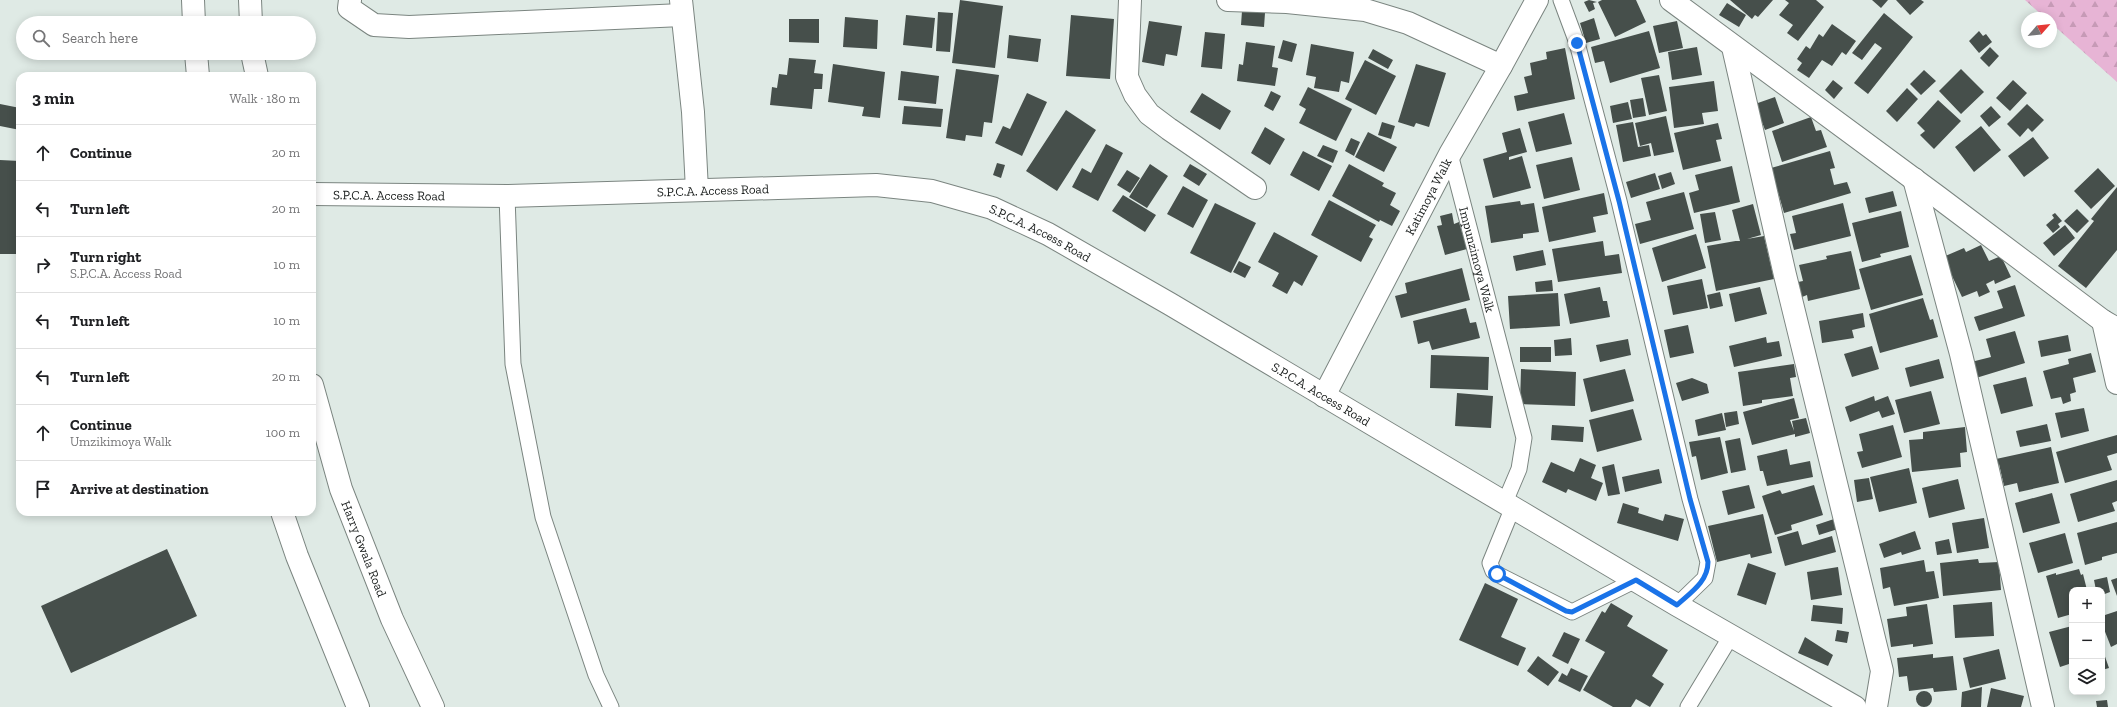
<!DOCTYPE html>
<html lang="en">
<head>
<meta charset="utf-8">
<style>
  :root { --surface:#fff; --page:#f2f2f2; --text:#202124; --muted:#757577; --line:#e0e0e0 }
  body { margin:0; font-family:"Zilla Slab",serif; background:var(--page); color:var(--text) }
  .controls { position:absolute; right:12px; bottom:12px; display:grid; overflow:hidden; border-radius:8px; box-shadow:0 2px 10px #0003 }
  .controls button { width:36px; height:36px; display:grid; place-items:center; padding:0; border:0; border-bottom:1px solid var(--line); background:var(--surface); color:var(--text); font:20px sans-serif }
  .compass { position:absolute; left:2021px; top:12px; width:36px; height:36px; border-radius:50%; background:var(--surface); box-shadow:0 2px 10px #0003; rotate:62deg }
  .stop { position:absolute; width:12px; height:12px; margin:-9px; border:3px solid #1a73e8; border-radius:50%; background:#fff }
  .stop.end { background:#1a73e8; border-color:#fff; box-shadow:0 1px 4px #0008 }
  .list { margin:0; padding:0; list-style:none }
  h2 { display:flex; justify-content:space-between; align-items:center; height:52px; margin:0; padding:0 16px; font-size:17px }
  h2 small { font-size:13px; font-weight:400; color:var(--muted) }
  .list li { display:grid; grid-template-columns:26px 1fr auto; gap:12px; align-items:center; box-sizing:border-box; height:56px; padding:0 16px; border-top:1px solid var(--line) }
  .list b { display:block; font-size:15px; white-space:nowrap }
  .list p { margin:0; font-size:13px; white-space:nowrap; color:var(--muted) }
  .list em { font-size:13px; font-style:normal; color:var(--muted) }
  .icon { flex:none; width:22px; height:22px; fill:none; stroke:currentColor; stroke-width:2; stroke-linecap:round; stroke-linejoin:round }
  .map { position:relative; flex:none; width:2117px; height:707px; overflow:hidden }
  .search { position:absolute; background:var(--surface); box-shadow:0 2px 10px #0003; left:16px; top:16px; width:300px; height:44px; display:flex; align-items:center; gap:10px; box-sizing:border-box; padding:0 14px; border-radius:22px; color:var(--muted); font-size:15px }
  .panel { position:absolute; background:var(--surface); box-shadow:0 2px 10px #0003; left:16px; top:72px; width:300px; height:444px; border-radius:12px }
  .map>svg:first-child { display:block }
  .forest { fill:url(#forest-firs) }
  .building { fill:#464f4b }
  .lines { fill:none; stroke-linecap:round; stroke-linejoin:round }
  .service-casing { stroke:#7b8580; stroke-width:17 }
  .minor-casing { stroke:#7b8580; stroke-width:24 }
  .secondary-casing { stroke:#7b8580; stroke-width:24 }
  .service { stroke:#fff; stroke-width:15 }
  .minor { stroke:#fff; stroke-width:22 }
  .secondary { stroke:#fff; stroke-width:22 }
  .route { stroke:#1a73e8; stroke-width:5 }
  .labels { text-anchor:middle; stroke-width:4; stroke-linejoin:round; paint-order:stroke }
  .street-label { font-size:13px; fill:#191d1c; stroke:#fff }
</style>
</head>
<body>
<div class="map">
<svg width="2117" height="707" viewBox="0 0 2117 707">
  <defs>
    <pattern id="forest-firs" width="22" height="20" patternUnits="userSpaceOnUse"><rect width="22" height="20" fill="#e7b4d5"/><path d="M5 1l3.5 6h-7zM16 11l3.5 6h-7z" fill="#c69ab6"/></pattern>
  </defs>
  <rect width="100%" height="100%" fill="#dfeae5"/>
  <path class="forest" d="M2025,0H2117V82L2051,23V18H2045Z"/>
  <path class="building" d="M960,0L1003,6L995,68L952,63Z
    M1589,0L1597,2L1593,3L1595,9L1589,12L1584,2Z
    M1602,0H1636L1646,22L1615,37L1598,2Z
    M1730,0H1773L1758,17L1755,15L1752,19Z
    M1785,0H1816L1824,7L1798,41L1787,33L1793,25L1779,15L1789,3Z
    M1872,0H1888L1881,8Z
    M1896,0H1921L1924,2L1910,15Z
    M1727,3L1746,15L1739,27L1719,15Z
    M1242,11L1265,13L1264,27L1241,25Z
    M938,12L953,13L950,52L936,51Z
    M1884,13L1913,37L1868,94L1854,83L1882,48L1875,43L1862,60L1852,53Z
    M906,15L935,18L932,48L903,45Z
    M1071,15L1114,19L1110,79L1066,76Z
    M845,17L878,20L877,49L843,47Z
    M1594,18L1600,39L1586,43L1580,23Z
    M789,19H819V43L789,42Z
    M1149,21L1182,26L1177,56L1166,54L1164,66L1142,62Z
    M1677,21L1683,48L1659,53L1653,26Z
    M1832,24L1856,41L1846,55L1842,52L1832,66L1822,60L1809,78L1797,70L1802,63L1797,59L1806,46L1810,49L1819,34L1823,37Z
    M1649,31L1660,68L1610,83L1604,61L1595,63L1591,47Z
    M1979,31L1983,36L1986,34L1992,42L1979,53L1969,41Z
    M1205,32L1225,34L1222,69L1201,67Z
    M1009,35L1041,39L1038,62L1007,58Z
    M1283,40L1297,44L1292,62L1278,58Z
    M1246,42L1275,46L1272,67L1278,68L1275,86L1237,81L1239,64L1243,65Z
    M1311,44L1354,52L1349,83L1341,81L1339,92L1314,88L1316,77L1306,75Z
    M1697,47L1702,75L1672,80L1668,52Z
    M1990,47L1999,56L1989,67L1980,58Z
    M1565,48L1575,99L1517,111L1514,96L1528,93L1524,77L1532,75L1530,63L1547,59L1546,52Z
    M1373,49L1393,60L1388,69L1368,58Z
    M789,58L816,60L814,73L823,74L822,89H814L812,109L770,105L772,87L777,88L779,74L787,75Z
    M1365,60L1396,76L1376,115L1345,99Z
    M833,64L885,72L880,118L862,116L864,107L828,102Z
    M1416,64L1446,73L1429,127L1416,123L1414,127L1398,122Z
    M956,69L999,75L992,123L984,122L982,137L966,135L965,141L946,138Z
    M1961,69L1984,92L1961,114L1939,91Z
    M1924,70L1936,81L1921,95L1910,84Z
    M901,71L939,76L936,104L898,100Z
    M1659,75L1667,111L1649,115L1641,78Z
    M1833,80L1843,88L1834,99L1825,90Z
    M2013,80L2027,93L2010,111L1996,98Z
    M1714,81L1718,111L1702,113L1704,124L1674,128L1669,87Z
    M1308,87L1352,109L1336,141L1299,123L1306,109L1299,105Z
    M1907,88L1918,99L1897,122L1886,111Z
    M1271,91L1281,96L1273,111L1264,106Z
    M1027,93L1047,102L1022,156L995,143L1003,126L1010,129Z
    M1202,93L1231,111L1220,130L1190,112Z
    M1775,97L1784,123L1765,130L1755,104Z
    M1643,98L1646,116L1633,118L1630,100Z
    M1938,100L1961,121L1934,149L1920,135L1925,131L1917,123Z
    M1628,102L1632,119L1613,123L1610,106Z
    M0,104L20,108V130L0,126Z
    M2027,104L2044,120L2032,132L2028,128L2020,137L2007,124Z
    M904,106L943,109L941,127L902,124Z
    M1991,106L2001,117L1989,127L1980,116Z
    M1066,110L1096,130L1057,191L1026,171Z
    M1564,113L1572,144L1536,152L1528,122Z
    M1666,116L1674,152L1654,156L1651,143L1640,146L1635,123Z
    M1811,117L1816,131L1821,130L1827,147L1782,162L1772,131Z
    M1382,122L1395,126L1391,139L1378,135Z
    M1633,122L1638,147L1649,145L1651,156L1623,162L1616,125Z
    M1718,123L1722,139L1716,140L1721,161L1683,170L1674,133Z
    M1981,126L2001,150L1974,172L1955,147Z
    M1265,127L1285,139L1270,165L1251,153Z
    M1520,128L1527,152L1509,157V160L1522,156L1531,188L1493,198L1483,159L1507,152L1502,133Z
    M1368,132L1397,147L1384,172L1355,157Z
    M2033,137L2049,158L2024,177L2008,156Z
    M1351,138L1360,142L1354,156L1345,151Z
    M1106,144L1123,153L1098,201L1072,187L1082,168L1091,173Z
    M1323,145L1338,151L1333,163L1317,156Z
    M1303,151L1332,166L1319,191L1290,175Z
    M1830,151L1835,168L1830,169L1834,185L1847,182L1851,193L1784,213L1771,168Z
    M1572,157L1580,190L1544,199L1536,165Z
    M0,160L20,161V254H0Z
    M997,163L1005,165L1001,178L993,175Z
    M1150,164L1168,176L1147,208L1129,197Z
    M1190,164L1207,174L1199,186L1183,176Z
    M1349,164L1384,183L1382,186L1396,193L1390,205L1400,211L1392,226L1380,220L1379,222L1332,196Z
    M1732,166L1740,202L1694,213L1689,193L1699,190L1695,175Z
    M2098,168L2115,186L2091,209L2074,191Z
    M1127,170L1140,178L1130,193L1117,185Z
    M1671,172L1675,184L1662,189L1658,176Z
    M1655,173L1660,189L1631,198L1626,182Z
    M1183,186L1208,200L1193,228L1167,214Z
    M2117,187V250L2086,288L2058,266L2094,221L2091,219Z
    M1893,191L1897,206L1869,213L1865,198Z
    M1684,192L1694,229L1640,244L1635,224L1651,220L1646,202Z
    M1604,193L1608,214L1593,217L1596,232L1549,242L1542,207Z
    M1123,195L1156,215L1145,232L1112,211Z
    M1329,200L1376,225L1369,237L1373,239L1361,262L1311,235Z
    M1520,201L1521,205L1534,203L1539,232L1523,234V238L1491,243L1485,206Z
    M1215,203L1256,223L1231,273L1190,253Z
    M1843,203L1851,236L1794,250L1790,234L1796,233L1792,216Z
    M1753,204L1761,235L1740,241L1732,210Z
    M2077,209L2089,221L2077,233L2064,221Z
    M1901,211L1909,247L1880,254L1881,257L1862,262L1852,223Z
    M1715,212L1721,240L1705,243L1700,214Z
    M1452,213L1454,224L1459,222L1467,249L1445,255L1437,226L1442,225L1440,216Z
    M2055,213L2062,221L2058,224L2060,227L2053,233L2046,225L2054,218L2052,215Z
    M2065,225L2075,238L2054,256L2043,243Z
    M1274,232L1318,256L1302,286L1294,281L1287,294L1272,286L1279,273L1258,262Z
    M1696,234L1706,268L1662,282L1652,248Z
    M1764,236L1774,279L1716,291L1707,246Z
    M1603,241L1605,256L1619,254L1622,273L1558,282L1552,249Z
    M1981,245L1989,261L2001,256L2011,277L1995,284L1994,280L1986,284L1990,292L1979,297L1977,291L1962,297L1943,257L1964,248L1966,252Z
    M1543,250L1546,265L1516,271L1513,256Z
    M1851,251L1860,289L1808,301L1807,295L1802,297L1798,282L1803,281L1799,265L1827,259L1826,256Z
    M1911,255L1923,295L1871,310L1859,269Z
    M1239,261L1251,267L1245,278L1233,272Z
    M1462,268L1470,300L1401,318L1395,296L1407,293L1405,283Z
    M1702,279L1708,308L1673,315L1667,286Z
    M1552,280L1553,291L1536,292L1535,282Z
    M2015,285L2025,316L1979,331L1974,317L2003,308L1997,291Z
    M1600,287L1603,301H1607L1610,317L1570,324L1564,294Z
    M1760,287L1767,314L1735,322L1729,294Z
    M1720,292L1723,306L1710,309L1707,295Z
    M1558,293L1560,326L1510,329L1508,296Z
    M1923,298L1930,320L1933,319L1938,337L1880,353L1869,314Z
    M1466,308L1470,323L1476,322L1480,338L1432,350L1429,341L1418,344L1413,321Z
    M1863,313L1865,327L1852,330L1854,338L1822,343L1819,321Z
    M1688,325L1694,353L1670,358L1664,330Z
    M2015,331L2025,363L1976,378L1971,362L1991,357L1986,339Z
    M2068,335L2071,351L2041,357L2038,341Z
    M1766,337L1767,343L1779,341L1782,356L1734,367L1729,346Z
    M1571,338L1572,355L1555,356L1554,340Z
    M1628,339L1631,355L1600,362L1596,345Z
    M1872,346L1879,369L1852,377L1844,354Z
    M1520,347H1551V362H1520Z
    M2091,353L2096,372L2073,378L2076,392L2070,394L2071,401L2063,404L2061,397L2051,399L2043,371L2069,364L2068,359Z
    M1431,355L1489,357L1488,390L1430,388Z
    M1939,359L1944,378L1910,387L1905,368Z
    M1794,364L1796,377L1790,378L1793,396L1762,400V403L1743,406L1738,372Z
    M1521,369L1576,372L1575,406L1520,404Z
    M1625,369L1634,401L1591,412L1583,379Z
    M2026,377L2033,406L2001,414L1993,385Z
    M1692,378L1707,384L1709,393L1682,401L1676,383Z
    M1931,391L1940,424L1904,433L1895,400Z
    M1457,393L1493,396L1491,428L1455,426Z
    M1874,396L1875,401L1888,396L1895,414L1882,418L1879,411L1850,422L1845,407Z
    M1794,398L1799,418L1790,420L1794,431L1792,421L1806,418L1810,433L1795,437V434L1752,445L1743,412Z
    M2084,408L2089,431L2061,438L2055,413Z
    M1633,409L1642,440L1597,452L1589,420Z
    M1737,411L1739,424L1726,427L1724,413Z
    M1722,413L1726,430L1698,436L1695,420Z
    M2047,424L2051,441L2020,447L2016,431Z
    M1552,425L1584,427L1583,442L1551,440Z
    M1893,425L1902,457L1862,468L1857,452L1863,451L1859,434Z
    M1965,427L1967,452L1960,453L1961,467L1912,472L1909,440L1923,439V432Z
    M2117,435V453L2107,456L2112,470L2065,483L2056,452Z
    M1720,437L1728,473L1701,480L1696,456L1692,457L1689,442Z
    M1740,438L1746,470L1731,473L1725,441Z
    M2051,447L2059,483L2019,492L2017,483L2004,486L1999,464L1997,465L1996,459Z
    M1787,449L1790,465L1810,461L1813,477L1767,486L1763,471H1760L1757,456Z
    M1580,458L1596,465L1591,478L1603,483L1596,501L1568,489L1566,493L1542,482L1551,462L1574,472Z
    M1614,464L1620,494L1608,496L1602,467Z
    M1909,468L1917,503L1879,512L1870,477Z
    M1659,469L1662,483L1625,492L1622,477Z
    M1869,478L1873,499L1857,502L1854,480Z
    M1958,479L1965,509L1929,518L1922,488Z
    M2117,480V501L2112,503L2115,511L2078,522L2070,494Z
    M1749,485L1755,508L1728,515L1722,491Z
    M1814,485L1823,515L1791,525L1792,530L1775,535L1762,496L1780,490L1782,494Z
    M2052,493L2060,523L2023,533L2015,503Z
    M1623,503L1639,508L1638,513L1663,521L1665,514L1684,519L1678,541L1617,523Z
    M1763,514L1772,553L1751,558L1750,554L1717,562L1708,526Z
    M1837,518L1841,528L1819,535L1816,525Z
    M1984,518L1989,548L1957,553L1952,523Z
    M2117,522V553L2102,557V560L2085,565L2077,533Z
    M1798,531L1802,545L1832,536L1836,552L1785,566L1777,537Z
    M1915,531L1921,549L1902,555L1901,552L1884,558L1879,544Z
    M2065,533L2073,563L2038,573L2029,543Z
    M1949,539L1952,553L1937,555L1935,542Z
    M167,549L197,616L71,673L41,606Z
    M1978,559L1979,563L1999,562L2001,590L1943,596L1940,563Z
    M1924,560L1926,572L1934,571L1939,598L1894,606L1890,587L1883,589L1880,568Z
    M1748,563L1776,573L1766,605L1737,595Z
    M1838,567L1842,595L1811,600L1807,572Z
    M2079,569L2081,575L2083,574L2087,590H2072V614L2058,618L2046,576L2056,573V575Z
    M2107,577L2110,592L2102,595V590H2096L2094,580Z
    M2117,578V596L2111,580Z
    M1485,583L1518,599L1501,637L1526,648L1518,666L1459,640Z
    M1992,602L1994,636L1955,638L1953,605Z
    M1611,603L1633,616L1627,626L1668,650L1652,676L1664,684L1650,707L1636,699L1631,707H1613L1583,690L1605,652L1585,641L1602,611L1605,613Z
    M1927,604L1933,644L1913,647V644L1891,647L1887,619L1907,616L1906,607Z
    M1813,605L1843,608L1842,624L1811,621Z
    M2117,611V644L2111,647L2102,624V616Z
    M2072,626V663L2060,667L2049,632Z
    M1837,630L1849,632L1847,643L1835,641Z
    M1564,632L1580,639L1568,664L1552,656Z
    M1805,637L1833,655L1828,666L1798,653Z
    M2102,648L2109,668L2102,670Z
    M1999,649L2006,679L1970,688L1963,658Z
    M1933,654V658L1953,656L1957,690L1934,692L1933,688L1909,691L1907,676L1899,677L1897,658Z
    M1538,656L1559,672L1548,686L1527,671Z
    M1571,668L1588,676L1580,692L1558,681L1562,673L1567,676Z
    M1982,687L1981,707H1961L1962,692Z
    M1991,688L2024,696L2021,707H1987Z
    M1916 699a8 8 0 1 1 16 0a8 8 0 1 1-16 0Z
    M2107,700L2108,707H2097L2096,701Z"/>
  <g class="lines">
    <defs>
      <g id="service">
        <path d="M1561,0L1577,43L1619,201L1690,499L1708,562L1705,578L1677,605"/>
        <path id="s1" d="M1450,154L1524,438L1519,469L1505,502"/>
        <path d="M507,196L513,364L543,517L596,675L611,707"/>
        <path d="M1513,507L1490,563L1493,571L1497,574L1572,612L1636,580"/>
        <path d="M1688,707L1731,636"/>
      </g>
      <g id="minor">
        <path d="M350,0L349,8L374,25L409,27L682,15"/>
        <path d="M681,0L693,112L697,190"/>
        <path d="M1130,0L1127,77L1135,95L1149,114L1169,129L1255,188"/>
        <path d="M1228,0L1287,2L1365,10L1408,23L1501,66"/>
        <path d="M1671,0L1938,197L2103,321L2117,329"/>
        <path d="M1733,47L1785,275L1882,671L1876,707"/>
        <path d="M1914,179L1961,354L2043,707"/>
        <path id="s2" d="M312,194L507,196L876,185L932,191L992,208L1048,234L1170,304L1677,605L1855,707"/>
        <path d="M2103,321L2117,383"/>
        <path id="s3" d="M1324,396L1450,154L1501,66L1537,0"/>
      </g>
      <g id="secondary">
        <path d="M193,0L194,23"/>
        <path d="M250,0L251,23"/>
        <path d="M196,53L198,76"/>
        <path d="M252,53L257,76"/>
        <path id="s4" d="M312,385L341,489L392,619L433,707"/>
        <path d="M282,512L297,556L358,707"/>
      </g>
    </defs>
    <use href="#service" class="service-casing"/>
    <use href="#minor" class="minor-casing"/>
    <use href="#secondary" class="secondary-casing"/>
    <use href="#service" class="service"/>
    <use href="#minor" class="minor"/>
    <use href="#secondary" class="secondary"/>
  </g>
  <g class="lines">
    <path class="route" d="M1497,574L1566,611L1572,612L1636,580L1677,605C1690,593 1708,582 1708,562L1690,499L1619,201L1577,43"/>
  </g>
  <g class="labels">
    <g class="street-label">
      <text dy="5" stroke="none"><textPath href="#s2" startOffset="401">S.P.C.A. Access Road</textPath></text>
      <text dy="5" stroke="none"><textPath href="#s2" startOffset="77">S.P.C.A. Access Road</textPath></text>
      <text dy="5" stroke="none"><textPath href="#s3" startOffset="225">Katimoya Walk</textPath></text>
      <text dy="5" stroke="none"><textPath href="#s2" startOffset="737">S.P.C.A. Access Road</textPath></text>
      <text dy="5" stroke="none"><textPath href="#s1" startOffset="109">Impunzimoya Walk</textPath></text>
      <text dy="5" stroke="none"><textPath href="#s2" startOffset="1061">S.P.C.A. Access Road</textPath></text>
      <text dy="5" stroke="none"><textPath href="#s4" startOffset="172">Harry Gwala Road</textPath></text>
    </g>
  </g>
</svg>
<div class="controls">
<button>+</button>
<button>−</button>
<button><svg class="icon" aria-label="layers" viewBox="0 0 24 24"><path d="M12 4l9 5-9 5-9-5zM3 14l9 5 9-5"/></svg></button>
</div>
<svg class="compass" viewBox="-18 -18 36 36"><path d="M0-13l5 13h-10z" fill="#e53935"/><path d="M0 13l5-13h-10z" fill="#757577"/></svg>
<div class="stop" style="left:1497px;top:574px"></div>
<div class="stop end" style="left:1577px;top:43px"></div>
<div class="search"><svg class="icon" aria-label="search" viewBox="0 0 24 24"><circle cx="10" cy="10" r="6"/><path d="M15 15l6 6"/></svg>Search here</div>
<section class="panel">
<h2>3 min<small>Walk · 180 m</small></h2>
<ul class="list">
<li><svg class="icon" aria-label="ahead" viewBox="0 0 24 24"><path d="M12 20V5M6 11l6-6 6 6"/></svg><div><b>Continue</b></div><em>20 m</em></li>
<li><svg class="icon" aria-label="left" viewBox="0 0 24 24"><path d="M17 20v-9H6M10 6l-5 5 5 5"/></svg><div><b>Turn left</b></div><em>20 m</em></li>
<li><svg class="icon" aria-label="right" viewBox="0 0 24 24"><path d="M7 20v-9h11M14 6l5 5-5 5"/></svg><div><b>Turn right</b><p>S.P.C.A. Access Road</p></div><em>10 m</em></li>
<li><svg class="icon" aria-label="left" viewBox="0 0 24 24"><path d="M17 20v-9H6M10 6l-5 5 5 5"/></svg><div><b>Turn left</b></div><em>10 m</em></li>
<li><svg class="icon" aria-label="left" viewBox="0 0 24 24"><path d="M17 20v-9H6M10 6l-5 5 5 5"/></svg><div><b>Turn left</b></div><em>20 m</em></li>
<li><svg class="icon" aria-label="ahead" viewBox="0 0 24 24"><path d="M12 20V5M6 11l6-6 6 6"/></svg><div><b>Continue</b><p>Umzikimoya Walk</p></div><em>100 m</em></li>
<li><svg class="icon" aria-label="arrive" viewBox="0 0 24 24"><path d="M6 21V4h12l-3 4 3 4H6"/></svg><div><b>Arrive at destination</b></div></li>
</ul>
</section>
</div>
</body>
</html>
